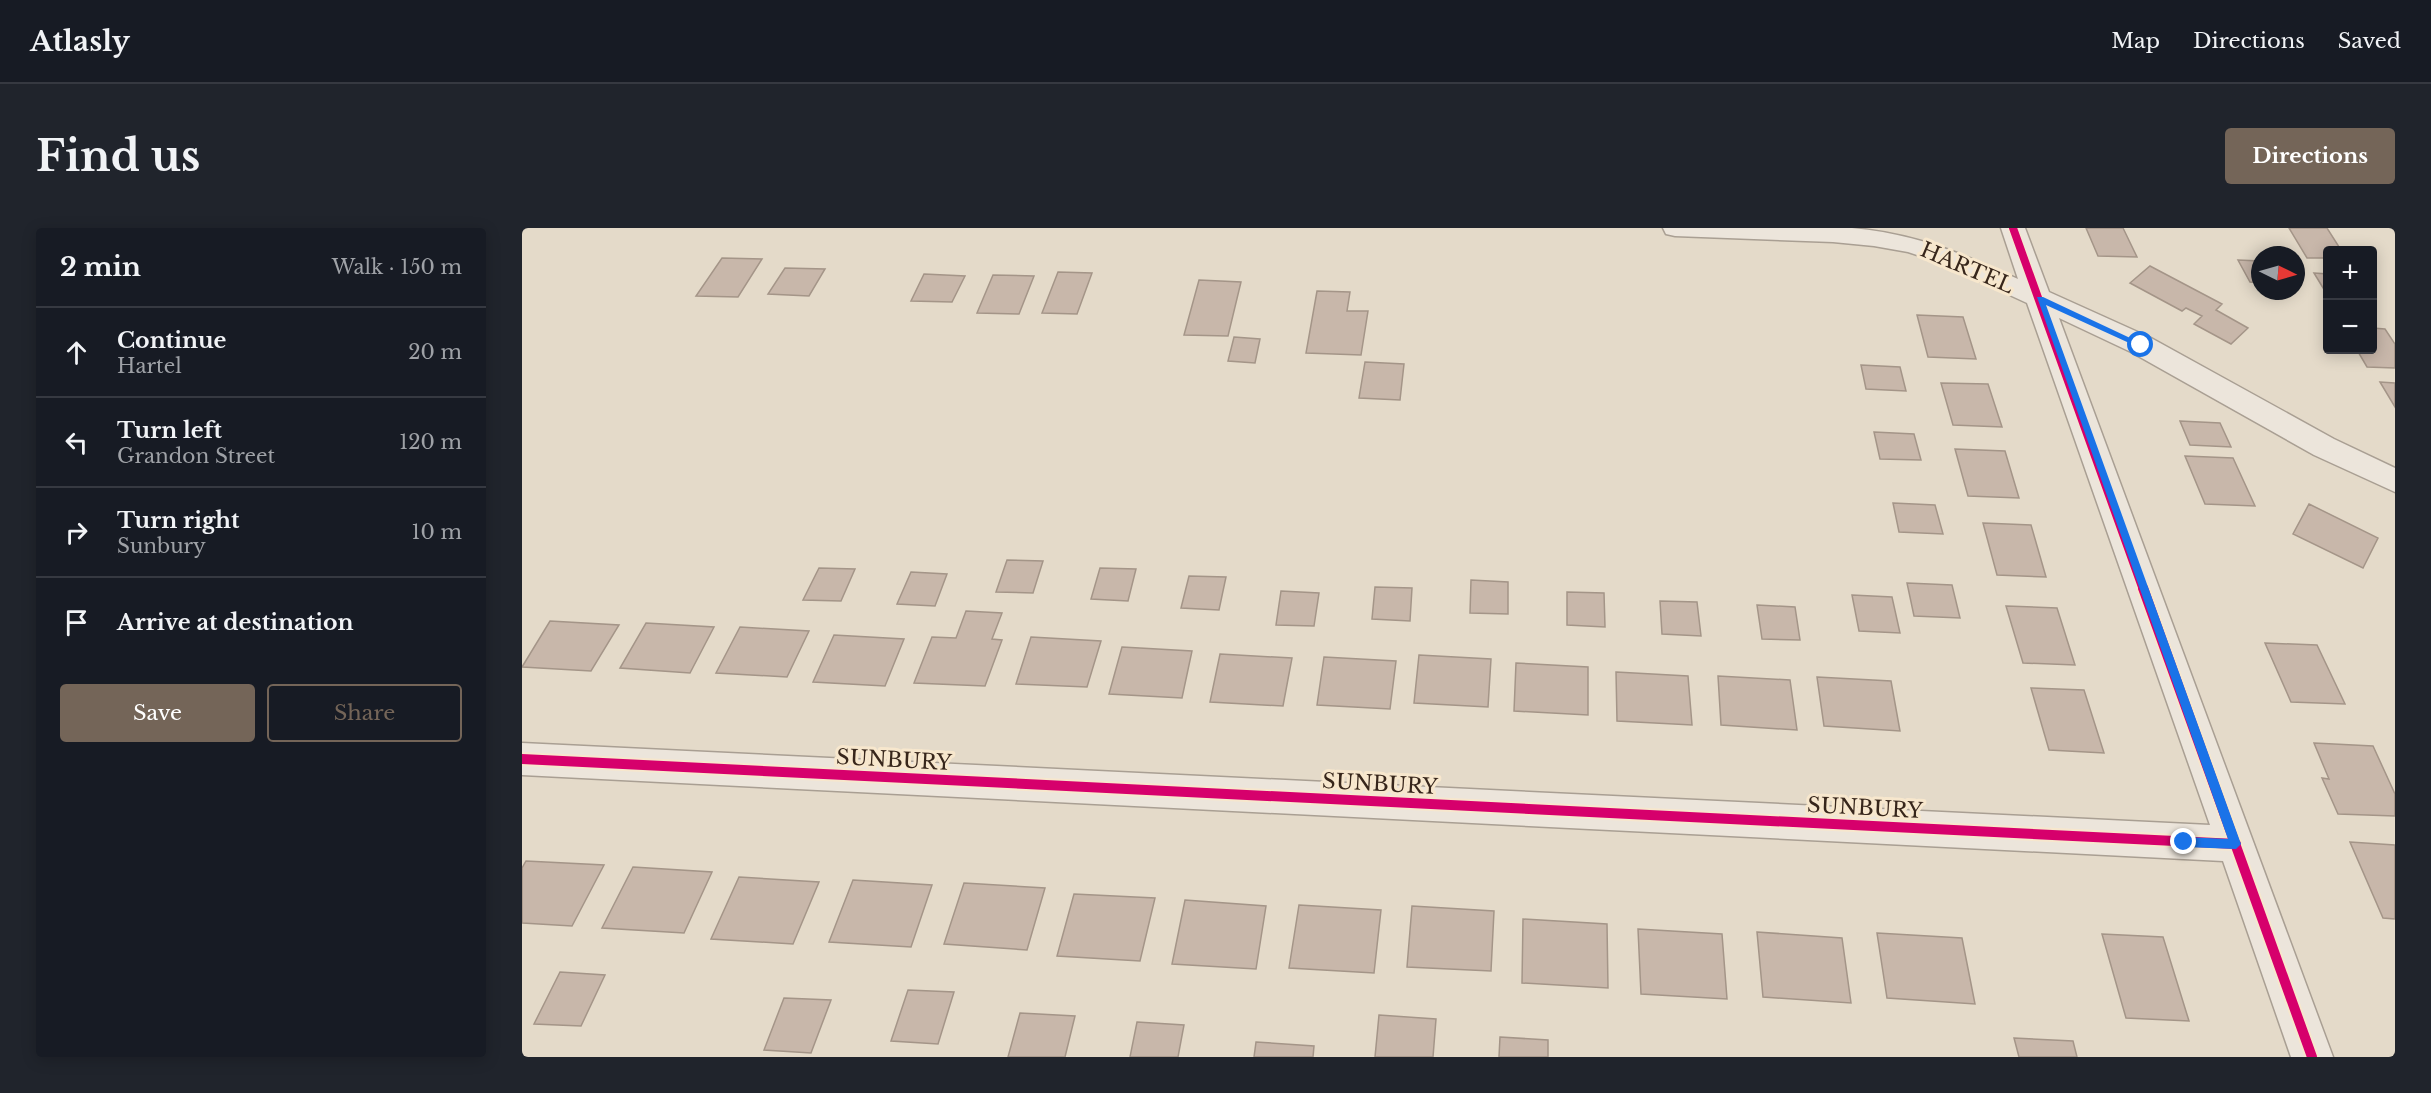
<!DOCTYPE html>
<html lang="en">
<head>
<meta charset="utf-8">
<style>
  :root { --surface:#171b24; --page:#20242c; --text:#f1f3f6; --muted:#9ea1a6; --line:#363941; --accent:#746558 }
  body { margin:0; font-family:"Libre Baskerville",serif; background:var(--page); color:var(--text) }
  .controls { position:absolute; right:18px; top:18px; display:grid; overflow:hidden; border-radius:6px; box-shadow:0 3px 15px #0003 }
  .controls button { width:54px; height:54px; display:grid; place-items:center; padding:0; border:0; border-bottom:2px solid var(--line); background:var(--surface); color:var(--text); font:30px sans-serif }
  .compass { position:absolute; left:1729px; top:18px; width:54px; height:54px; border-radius:50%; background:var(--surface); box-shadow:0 3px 15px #0003; rotate:95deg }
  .stop { position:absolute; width:18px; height:18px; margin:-14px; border:4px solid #1a73e8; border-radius:50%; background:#fff }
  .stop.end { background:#1a73e8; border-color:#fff; box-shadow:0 2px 6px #0008 }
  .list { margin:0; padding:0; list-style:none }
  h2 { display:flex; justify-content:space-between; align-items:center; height:78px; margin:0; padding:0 24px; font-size:26px }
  h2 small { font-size:20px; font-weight:400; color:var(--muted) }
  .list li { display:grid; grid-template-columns:39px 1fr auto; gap:18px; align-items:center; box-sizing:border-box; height:90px; padding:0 24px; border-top:2px solid var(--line) }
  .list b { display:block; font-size:22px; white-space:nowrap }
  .list p { margin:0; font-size:20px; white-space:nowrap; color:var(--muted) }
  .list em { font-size:20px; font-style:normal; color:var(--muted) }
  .actions { display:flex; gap:12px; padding:18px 24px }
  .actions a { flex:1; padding:14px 0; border:2px solid var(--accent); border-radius:6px; text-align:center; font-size:21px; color:var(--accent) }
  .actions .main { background:var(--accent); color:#fff }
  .icon { flex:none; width:33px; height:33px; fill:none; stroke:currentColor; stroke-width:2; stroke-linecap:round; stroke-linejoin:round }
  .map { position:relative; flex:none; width:1873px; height:829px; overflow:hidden; border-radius:6px }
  header { display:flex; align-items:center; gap:36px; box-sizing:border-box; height:84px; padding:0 30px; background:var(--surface); border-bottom:2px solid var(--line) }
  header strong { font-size:28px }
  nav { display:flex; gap:33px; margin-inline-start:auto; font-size:21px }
  .intro { display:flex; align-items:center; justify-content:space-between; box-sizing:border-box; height:144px; padding:0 36px }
  h1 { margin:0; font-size:42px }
  .button { padding:15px 27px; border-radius:6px; background:var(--accent); color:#fff; font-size:21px; font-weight:700 }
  main { display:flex; gap:36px; padding:0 36px }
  aside { flex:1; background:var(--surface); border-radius:6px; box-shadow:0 3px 15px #0003 }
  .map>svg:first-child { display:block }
  .building { fill:#c8b7aa; stroke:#a49588; stroke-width:1.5 }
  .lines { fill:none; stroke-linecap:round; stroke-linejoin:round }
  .minor-casing { stroke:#a99f93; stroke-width:3 }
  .minor { fill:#ece5db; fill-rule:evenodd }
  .cycleway-far1-casing { stroke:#f7e7cd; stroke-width:10 }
  .cycleway-casing { stroke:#f7e7cd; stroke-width:14 }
  .cycleway-far1 { stroke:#d6006c; stroke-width:8 }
  .cycleway { stroke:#d6006c; stroke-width:10 }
  .route { fill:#1a73e8 }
  .labels { text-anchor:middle; stroke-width:6; stroke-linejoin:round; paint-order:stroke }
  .street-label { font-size:21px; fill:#37261b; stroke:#f7e7cd }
</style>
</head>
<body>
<header>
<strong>Atlasly</strong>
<nav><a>Map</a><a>Directions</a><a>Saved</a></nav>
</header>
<div class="intro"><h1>Find us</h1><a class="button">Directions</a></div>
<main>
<aside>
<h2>2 min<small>Walk · 150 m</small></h2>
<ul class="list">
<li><svg class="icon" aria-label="ahead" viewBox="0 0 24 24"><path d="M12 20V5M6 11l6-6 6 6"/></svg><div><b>Continue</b><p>Hartel</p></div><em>20 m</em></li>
<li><svg class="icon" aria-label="left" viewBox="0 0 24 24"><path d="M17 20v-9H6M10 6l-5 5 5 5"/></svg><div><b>Turn left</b><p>Grandon Street</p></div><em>120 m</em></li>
<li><svg class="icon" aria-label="right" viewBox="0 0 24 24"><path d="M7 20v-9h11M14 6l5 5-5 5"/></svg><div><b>Turn right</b><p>Sunbury</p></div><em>10 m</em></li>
<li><svg class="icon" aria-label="arrive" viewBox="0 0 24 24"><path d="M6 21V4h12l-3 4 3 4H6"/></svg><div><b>Arrive at destination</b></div></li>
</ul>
<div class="actions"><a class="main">Save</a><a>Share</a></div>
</aside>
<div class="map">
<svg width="1873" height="829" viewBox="0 0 1873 829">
  <rect width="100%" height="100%" fill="#e4dac9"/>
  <path class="building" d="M1564,0H1601L1615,29L1576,28Z
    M1767,0H1805L1819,22H1806V30H1785Z
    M200,30L240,31L216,69L174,68Z
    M1716,32L1738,33V55L1728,54Z
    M1628,38L1700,76L1694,82L1726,100L1709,116L1672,96L1680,88L1664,80L1660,83L1608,55Z
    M263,40L303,41L287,68L246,66Z
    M536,44L570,45L555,86L520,85Z
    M1792,45L1806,46V68Z
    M402,46L443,48L430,74L389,73Z
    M471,47L512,48L497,86L455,85Z
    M677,52L719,54L706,108L662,107Z
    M795,63L828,64L825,83H846L839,127L784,125Z
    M1395,87L1441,89L1454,131L1406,129Z
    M1850,100L1863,101L1873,116V140L1845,139L1835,122H1850Z
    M712,109L738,111L733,135L706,133Z
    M843,134L882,136L878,172L837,170Z
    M1339,137L1378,139L1384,163L1344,161Z
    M1858,154L1873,155V179Z
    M1419,155L1466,156L1480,199L1431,197Z
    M1658,193L1698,195L1709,219L1668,217Z
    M1352,204L1392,206L1399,232L1358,231Z
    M1433,221L1483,223L1497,270L1446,268Z
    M1663,228L1711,230L1733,278L1683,276Z
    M1371,275L1413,277L1421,306L1377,304Z
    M1787,276L1856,310L1841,340L1771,306Z
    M1461,295L1509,297L1524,349L1475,347Z
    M485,332L521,333L511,365L474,364Z
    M297,340L333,341L319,373L281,372Z
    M578,340L614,341L606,373L569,371Z
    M389,344L425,346L413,378L375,376Z
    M667,348L704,349L697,382L659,380Z
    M949,352L986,354V386L948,385Z
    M1385,355L1430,357L1438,390L1392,388Z
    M853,359L890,360L888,393L850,391Z
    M759,363L797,365L792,398L754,397Z
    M1045,364L1082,365L1083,399L1045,397Z
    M1330,367L1370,369L1378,405L1337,403Z
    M1138,373L1175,374L1179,408L1140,406Z
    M1235,377L1273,379L1278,412L1240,411Z
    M1484,378L1535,380L1553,437L1501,435Z
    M444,383L480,385L470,411L480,412L463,458L392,455L410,409L434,410Z
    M28,393L97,397L69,443L0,439Z
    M124,395L192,399L168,445L98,440Z
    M218,399L287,403L265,449L194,445Z
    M312,407L382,411L363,458L291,454Z
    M509,409L579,413L565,459L494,456Z
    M1743,415L1795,417L1823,476L1769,474Z
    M600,419L670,423L660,470L587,466Z
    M698,426L770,430L761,478L688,474Z
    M897,427L969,431L966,479L892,475Z
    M802,429L874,433L868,481L795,477Z
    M994,435L1066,439V487L992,483Z
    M1094,444L1166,448L1170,497L1095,493Z
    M1196,448L1268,452L1275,502L1199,497Z
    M1295,449L1369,453L1378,503L1302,498Z
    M1509,460L1562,462L1582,525L1527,522Z
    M1792,515L1851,518L1873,566V588L1816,586L1800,550L1807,551Z
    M1828,614L1873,617V691L1861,690Z
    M4,633L82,637L50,698L0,695V640Z
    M111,639L190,644L162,705L80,700Z
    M217,649L297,654L271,716L189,711Z
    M331,652L410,657L389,719L307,714Z
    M442,655L523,660L505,722L422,716Z
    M552,666L633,670L618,733L535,728Z
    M663,672L744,678L734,741L650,736Z
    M777,677L859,682L852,745L767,740Z
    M890,678L972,683L969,743L885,739Z
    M1001,691L1085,696L1086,760L1000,755Z
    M1116,701L1200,706L1205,771L1119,766Z
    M1235,704L1320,710L1329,775L1241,769Z
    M1355,705L1440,710L1453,776L1365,770Z
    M1580,706L1641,709L1667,793L1604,790Z
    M38,744L83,747L59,798L12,796Z
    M386,762L432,764L416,816L369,813Z
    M262,770L309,772L289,825L242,822Z
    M498,785L553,788L543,829H486Z
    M857,787L914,791L911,829H853Z
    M615,794L662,797L656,829H608Z
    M978,809L1026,812V829H977Z
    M1492,810L1551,813L1555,829H1497Z
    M734,814L792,818L791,829H732Z"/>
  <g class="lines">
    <defs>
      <path id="minor" d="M1141,0H1330C1394,6 1439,25 1496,51L1479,0H1503L1527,64L1629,110L1812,211L1873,240V264L1792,227L1609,124L1537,90L1811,829H1769L1701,633L0,547V515L1688,597L1505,75L1416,34L1386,24L1352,18L1311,14L1153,8L1144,6Z"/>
    </defs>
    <use href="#minor" class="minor-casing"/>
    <use href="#minor" class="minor"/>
    <defs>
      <path id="cycleway-far1" d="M1491,0L1621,362"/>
      <path id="cycleway" d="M1621,360L1790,829
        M0,531L1714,616"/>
    </defs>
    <use href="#cycleway-far1" class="cycleway-far1-casing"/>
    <use href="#cycleway" class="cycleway-casing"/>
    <use href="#cycleway-far1" class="cycleway-far1"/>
    <use href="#cycleway" class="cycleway"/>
  </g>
  <path class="route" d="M1515,69H1521L1623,117L1616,119L1524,77L1719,616L1714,621L1662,619L1656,614L1662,609L1706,611Z"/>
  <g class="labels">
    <g class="street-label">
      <text transform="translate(1445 40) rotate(23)" y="7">HARTEL</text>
      <text transform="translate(372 532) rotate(3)" y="7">SUNBURY</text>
      <text transform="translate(858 556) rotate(3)" y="7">SUNBURY</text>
      <text transform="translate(1343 580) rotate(3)" y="7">SUNBURY</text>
    </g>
  </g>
</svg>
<div class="controls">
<button>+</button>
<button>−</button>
</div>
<svg class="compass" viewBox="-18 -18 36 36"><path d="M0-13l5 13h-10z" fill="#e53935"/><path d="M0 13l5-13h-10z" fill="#9ea1a6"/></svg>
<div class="stop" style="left:1619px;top:117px"></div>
<div class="stop end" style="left:1662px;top:614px"></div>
</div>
</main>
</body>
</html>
